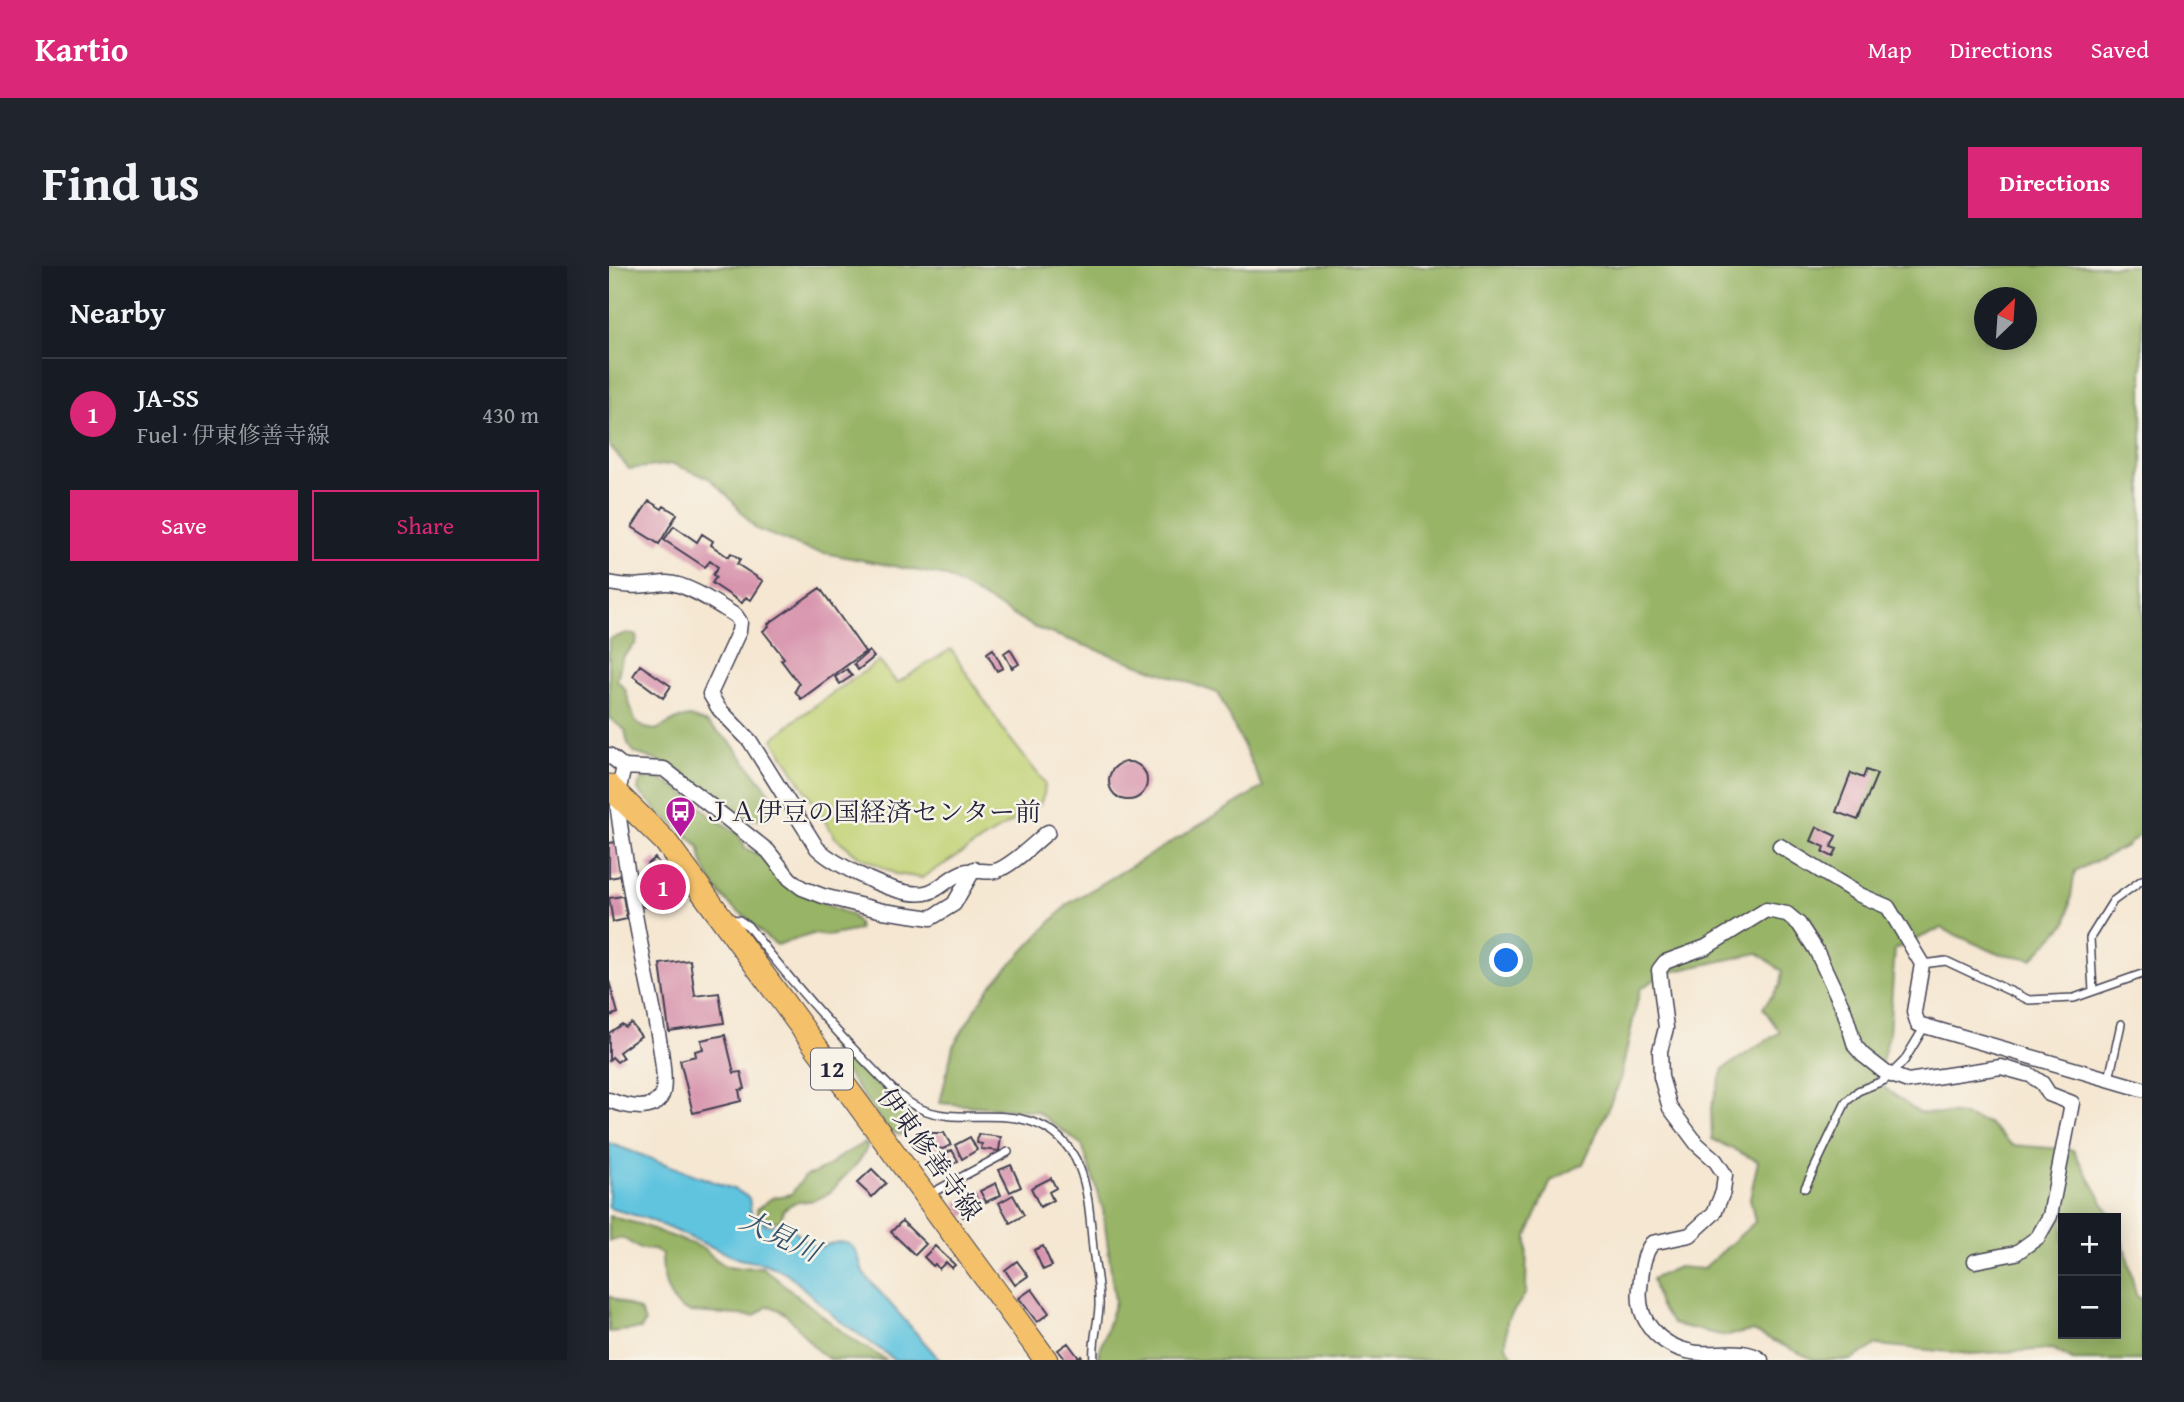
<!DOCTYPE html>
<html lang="en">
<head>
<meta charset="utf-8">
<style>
  :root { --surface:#171b24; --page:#20242c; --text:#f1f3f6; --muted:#9ea1a6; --line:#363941; --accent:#db2777 }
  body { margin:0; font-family:"Gentium Book Plus","Noto Serif JP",serif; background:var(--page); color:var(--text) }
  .controls { position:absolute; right:21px; bottom:21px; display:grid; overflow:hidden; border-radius:0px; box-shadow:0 4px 18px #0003 }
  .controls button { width:63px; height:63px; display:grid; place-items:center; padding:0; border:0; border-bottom:2px solid var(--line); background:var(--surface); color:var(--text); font:35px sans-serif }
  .compass { position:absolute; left:1365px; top:21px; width:63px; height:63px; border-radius:50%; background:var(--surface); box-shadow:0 4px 18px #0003; rotate:25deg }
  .you { position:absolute; left:898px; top:695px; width:24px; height:24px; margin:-18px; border:5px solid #fff; border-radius:50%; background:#1a73e8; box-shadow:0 0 0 10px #1a73e833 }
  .badge { display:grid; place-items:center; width:46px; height:46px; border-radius:50%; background:var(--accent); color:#fff; font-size:23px; font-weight:700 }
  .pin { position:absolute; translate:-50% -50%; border:4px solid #fff; box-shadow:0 2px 7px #0006 }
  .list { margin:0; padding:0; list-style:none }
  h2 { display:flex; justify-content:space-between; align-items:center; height:91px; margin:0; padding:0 28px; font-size:30px }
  h2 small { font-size:23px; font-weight:400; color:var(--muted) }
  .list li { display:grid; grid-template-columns:46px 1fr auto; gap:21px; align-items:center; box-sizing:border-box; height:112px; padding:0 28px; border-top:2px solid var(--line) }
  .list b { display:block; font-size:26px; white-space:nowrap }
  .list p { margin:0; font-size:23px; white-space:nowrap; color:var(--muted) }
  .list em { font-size:23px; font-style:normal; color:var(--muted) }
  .actions { display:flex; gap:14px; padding:21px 28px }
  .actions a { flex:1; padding:16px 0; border:2px solid var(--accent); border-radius:0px; text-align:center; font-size:24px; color:var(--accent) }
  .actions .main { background:var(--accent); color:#fff }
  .map { position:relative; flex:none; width:1533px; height:1094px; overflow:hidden; border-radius:0px }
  header { display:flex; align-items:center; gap:42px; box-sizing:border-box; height:98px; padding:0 35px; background:var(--accent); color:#fff }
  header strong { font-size:33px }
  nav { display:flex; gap:38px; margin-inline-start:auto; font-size:24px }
  .intro { display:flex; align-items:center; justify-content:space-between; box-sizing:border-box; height:168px; padding:0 42px }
  h1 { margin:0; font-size:49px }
  .button { padding:18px 32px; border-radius:0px; background:var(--accent); color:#fff; font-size:24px; font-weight:700 }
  main { display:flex; gap:42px; padding:0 42px }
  aside { flex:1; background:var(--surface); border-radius:0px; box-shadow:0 4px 18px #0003 }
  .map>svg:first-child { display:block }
  .green { fill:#c1d275; stroke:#727a58; stroke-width:2 }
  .forest { fill:#98b466; stroke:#5d6b50; stroke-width:2; fill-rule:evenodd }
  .water { fill:#61c4df; stroke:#42738d; stroke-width:2 }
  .building { fill:#d895ae }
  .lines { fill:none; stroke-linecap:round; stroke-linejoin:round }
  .lane-casing { stroke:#424052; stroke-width:10 }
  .street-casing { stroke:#424052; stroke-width:17 }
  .primary-casing { stroke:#424052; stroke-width:25 }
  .lane { stroke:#fff; stroke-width:7 }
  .street { stroke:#fff; stroke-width:14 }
  .primary { stroke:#f4c16a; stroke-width:23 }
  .labels { text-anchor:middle; stroke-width:5; stroke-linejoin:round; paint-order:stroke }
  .shield { fill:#f7f3e8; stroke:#62616f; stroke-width:2 }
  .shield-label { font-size:24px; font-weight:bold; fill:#22223b }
  .poi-label { font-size:26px; fill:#22223b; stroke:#f7f3e8; text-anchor:start }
  .street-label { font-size:26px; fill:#22223b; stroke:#f7f3e8 }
  .water-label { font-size:28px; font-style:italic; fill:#35536c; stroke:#f7f3e8 }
</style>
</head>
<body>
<header>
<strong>Kartio</strong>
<nav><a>Map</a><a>Directions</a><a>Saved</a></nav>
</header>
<div class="intro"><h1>Find us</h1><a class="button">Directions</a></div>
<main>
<aside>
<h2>Nearby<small></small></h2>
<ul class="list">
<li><span class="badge">1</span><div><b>JA-SS</b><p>Fuel · 伊東修善寺線</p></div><em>430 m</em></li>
</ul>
<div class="actions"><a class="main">Save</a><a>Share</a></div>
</aside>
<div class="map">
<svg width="1533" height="1094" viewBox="0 0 1533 1094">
  <rect width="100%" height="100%" fill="#f7f3e8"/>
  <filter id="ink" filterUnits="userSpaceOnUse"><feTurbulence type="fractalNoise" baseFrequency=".0143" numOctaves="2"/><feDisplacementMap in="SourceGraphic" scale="14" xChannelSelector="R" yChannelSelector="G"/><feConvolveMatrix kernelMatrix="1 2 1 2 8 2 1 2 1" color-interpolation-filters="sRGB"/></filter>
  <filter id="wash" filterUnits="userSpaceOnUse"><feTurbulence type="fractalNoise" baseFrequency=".00686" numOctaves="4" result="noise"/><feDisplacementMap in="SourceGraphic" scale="28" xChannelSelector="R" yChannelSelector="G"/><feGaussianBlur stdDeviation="1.57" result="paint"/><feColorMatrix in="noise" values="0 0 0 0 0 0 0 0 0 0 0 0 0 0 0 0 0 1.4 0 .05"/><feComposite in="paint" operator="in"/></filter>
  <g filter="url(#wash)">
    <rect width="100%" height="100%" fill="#f5e7d2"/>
    <path class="green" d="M342,383L395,465L436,517L435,528L431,538L313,612L287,608L248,589L226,571L164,473L190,451L270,395L288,417Z"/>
    <path class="forest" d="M0,0H1533V567L1516,581L1466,605L1458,656L1423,693L1387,687L1332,662L1286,683L1280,767L1268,816L1310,847L1348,848L1379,857L1403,879L1464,884L1503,952H1454V1068H1507V958L1518,989L1527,1029L1533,1034V1094H1464L1444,1083L1361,1088L1268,1079L1241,1094H1205L1144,1065L1116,1070L1064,1058L1050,1039L1043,1013L1069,1001L1094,1003L1146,956L1141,932L1149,895L1103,873L1102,842L1114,803L1171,766L1154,742L1171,719L1173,705L1149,687L1057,707L1031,723L1010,818L974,898L942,915L918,970L917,1027L898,1055L897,1080L906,1094H488L506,1036L494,943L473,879L427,845L331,837L344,780L381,720L459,638L654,521L609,427L427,362L336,310L200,284L147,263L119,230L100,212L64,198L20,203L0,179ZM1376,32H1418V74H1376Z
      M18,367L28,370L27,377L13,392L8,414L16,423L26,455L36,462L47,464L68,453L81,451L98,457L121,476L169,537L164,547L155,554L141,553L127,547L105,526L91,520L61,499L26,487L19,478L16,464L0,452V373Z
      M35,512C40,513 47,512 52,514C70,521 87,536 101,549C114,560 131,563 136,582L153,590L213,637L242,649L249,657L250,664L219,670L204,668L168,679C154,670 150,664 139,653C136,649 130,647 126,643C109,629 92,603 91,582L69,560L48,546L44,539L29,525L30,518Z
      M222,774C232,783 239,795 249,803C261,813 307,846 308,859L291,869L279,864L232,799C230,790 224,786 220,777Z
      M255,877L259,879C251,896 248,898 236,910C224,922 223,929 205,934C188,938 192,931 174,944L172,955L157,956L148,950V943L163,932L182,928L196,910L206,907L222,899L227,893Z
      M0,950L30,958L94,982L114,999L124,1002L153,1001L241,1072L277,1094C263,1094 232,1094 221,1093C196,1081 187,1045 159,1040L145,1050L81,1046C57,1039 53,1010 53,988L43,983H31L14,972L0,975Z
      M0,1030L31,1045L36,1056L32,1063L0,1066Z"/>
    <path class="water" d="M0,877L129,925L140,932L142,947L158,959L181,960L195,974L208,982C239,970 247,975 254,1007L331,1094H286L227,1052L178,1007L157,998L130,993L39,953L0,942Z"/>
    <g id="blocks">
      <path class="building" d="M40,235L53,243L55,240L68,248L50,278L23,261Z
        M65,260L88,276L93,268L104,275L102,279L119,291L122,287L131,293L128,298L154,315L142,334L137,331L133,337L103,317L107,311L104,309L109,301L101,295L96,301L55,274Z
        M211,322L256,386L192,433L186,425L190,418L172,394L175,392L154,365L160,360L159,358Z
        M384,383L394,402L388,405L378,387Z
        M401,383L410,398L403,402L395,387Z
        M260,385L265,391L249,404L245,398Z
        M31,399L62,420L54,432L24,410Z
        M238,403L243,410L231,418L226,411Z
        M500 515a19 19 0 1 1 38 0a19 19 0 1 1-38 0Z
        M1257,504L1268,508L1249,554L1227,546L1242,507L1254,512Z
        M1208,561L1227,570L1222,581L1228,583L1224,591L1214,586L1216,581L1202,575Z
        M7,576L12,610L0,612V577Z
        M46,592L69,621L58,628L59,644L31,640L25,610L35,621L48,612L38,599Z
        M14,630L18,653L4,656L0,632Z
        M81,694L86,730L110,727L115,757L60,765L51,698Z
        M0,715L9,747L0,750Z
        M22,757L32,770L10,786L14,792L8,796L3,791L0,794V767L13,758L16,761Z
        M116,769L125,807L132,806L136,823L130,824L132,835L84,847L71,794L87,790L86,785L94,783L92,774Z
        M322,867H335L342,879L334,883L322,881Z
        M369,868L392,871L390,885L372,883L373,878L368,877Z
        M361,871L368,884L353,893L346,879Z
        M343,884L349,895L337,903L330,892Z
        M402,899L412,921L401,926L390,904Z
        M263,903L277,917L263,931L248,917Z
        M442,912L447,922L440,926L444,934L431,941L422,922Z
        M387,917L392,929L377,936L371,925Z
        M365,927L372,942L354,951L347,936Z
        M404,929L415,949L401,957L390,937Z
        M293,955L317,978L306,989L282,966Z
        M326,980L346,999L343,1002L337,996L330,1003L326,998L324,1000L315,991Z
        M434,980L443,1000L434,1004L425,984Z
        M408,995L419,1010L406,1019L396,1004Z
        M423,1023L440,1047L428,1056L410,1032Z
        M459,1077L470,1092L472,1090L475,1094H457L449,1084Z"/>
    </g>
  </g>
  <g filter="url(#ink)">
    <use href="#blocks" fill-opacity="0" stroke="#424052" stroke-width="2"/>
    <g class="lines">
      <defs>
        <path id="lane" d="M120,653L130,654L139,660C176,708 216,754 258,797C273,812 290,833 310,842C344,858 385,844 420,855C479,873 479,932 484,983C486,1002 491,1022 490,1041C489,1059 483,1077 485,1094
          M1313,698L1337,695L1420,734L1465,732L1533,708
          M1484,725L1481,672L1504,635L1533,614
          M1500,813L1512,758
          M1196,922L1237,836L1249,825L1276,814L1295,795L1316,760
          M321,928L399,886"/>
        <path id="street" d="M0,317C23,322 34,319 56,317C75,315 111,340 127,350L131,356L130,365L101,428L110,443L141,475L208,582C226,600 291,632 316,627C330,625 340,611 354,606C365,602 375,607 386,605C402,601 425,577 439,566
          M0,489L15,501L9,526V544C16,599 27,653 37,708C41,730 61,811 53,829C44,848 15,840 0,834
          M15,501L55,503L159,585L181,613L193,622L214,630L274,645L322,652L345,638L365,603
          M1171,580L1251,629L1279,641L1313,698L1305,746L1309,758L1533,823
          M1152,1094C1134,1080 1104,1091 1083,1086C1051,1080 1027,1055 1031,1022C1033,1005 1033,991 1043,977L1081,969L1105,947L1114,926L1116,909L1106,894L1088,878L1061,842L1052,811L1051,785L1057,762L1050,704L1056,696L1097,681L1157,644L1178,648L1190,658L1207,684L1235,744L1246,780L1254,789L1277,807L1299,815L1392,801L1421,809L1433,817L1440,828L1463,837L1441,950L1429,971L1407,987L1366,995"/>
        <path id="primary" d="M0,520L56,575L437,1094"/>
      </defs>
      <use href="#lane" class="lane-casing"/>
      <use href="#street" class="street-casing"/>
      <use href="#primary" class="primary-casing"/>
      <use href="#lane" class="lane"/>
      <use href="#street" class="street"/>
      <use href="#primary" class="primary"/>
    </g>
  </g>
  <defs>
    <symbol id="bus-pin" viewBox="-11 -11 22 30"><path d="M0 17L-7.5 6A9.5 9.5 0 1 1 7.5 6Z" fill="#b5179e" stroke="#f7f3e8"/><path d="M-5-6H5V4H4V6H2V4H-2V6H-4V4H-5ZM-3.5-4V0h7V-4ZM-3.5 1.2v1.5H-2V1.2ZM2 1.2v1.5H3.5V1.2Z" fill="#fff"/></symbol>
  </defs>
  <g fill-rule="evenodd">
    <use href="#bus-pin" x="54" y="528" width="35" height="47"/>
  </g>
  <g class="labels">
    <rect class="shield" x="202" y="782.5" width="42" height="41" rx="5"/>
    <g class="shield-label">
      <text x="223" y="811">12</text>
    </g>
    <g class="poi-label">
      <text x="95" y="555">ＪＡ伊豆の国経済センター前</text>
    </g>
    <g class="street-label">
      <text transform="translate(321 888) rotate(54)" y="9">伊東修善寺線</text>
    </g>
    <g class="water-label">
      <text transform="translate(171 969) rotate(25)" y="10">大見川</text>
    </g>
  </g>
</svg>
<div class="controls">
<button>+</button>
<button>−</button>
</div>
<svg class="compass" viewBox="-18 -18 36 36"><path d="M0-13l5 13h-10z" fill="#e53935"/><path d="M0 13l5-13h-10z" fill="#9ea1a6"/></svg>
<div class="you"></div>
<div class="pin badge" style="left:54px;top:621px">1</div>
</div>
</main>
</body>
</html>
